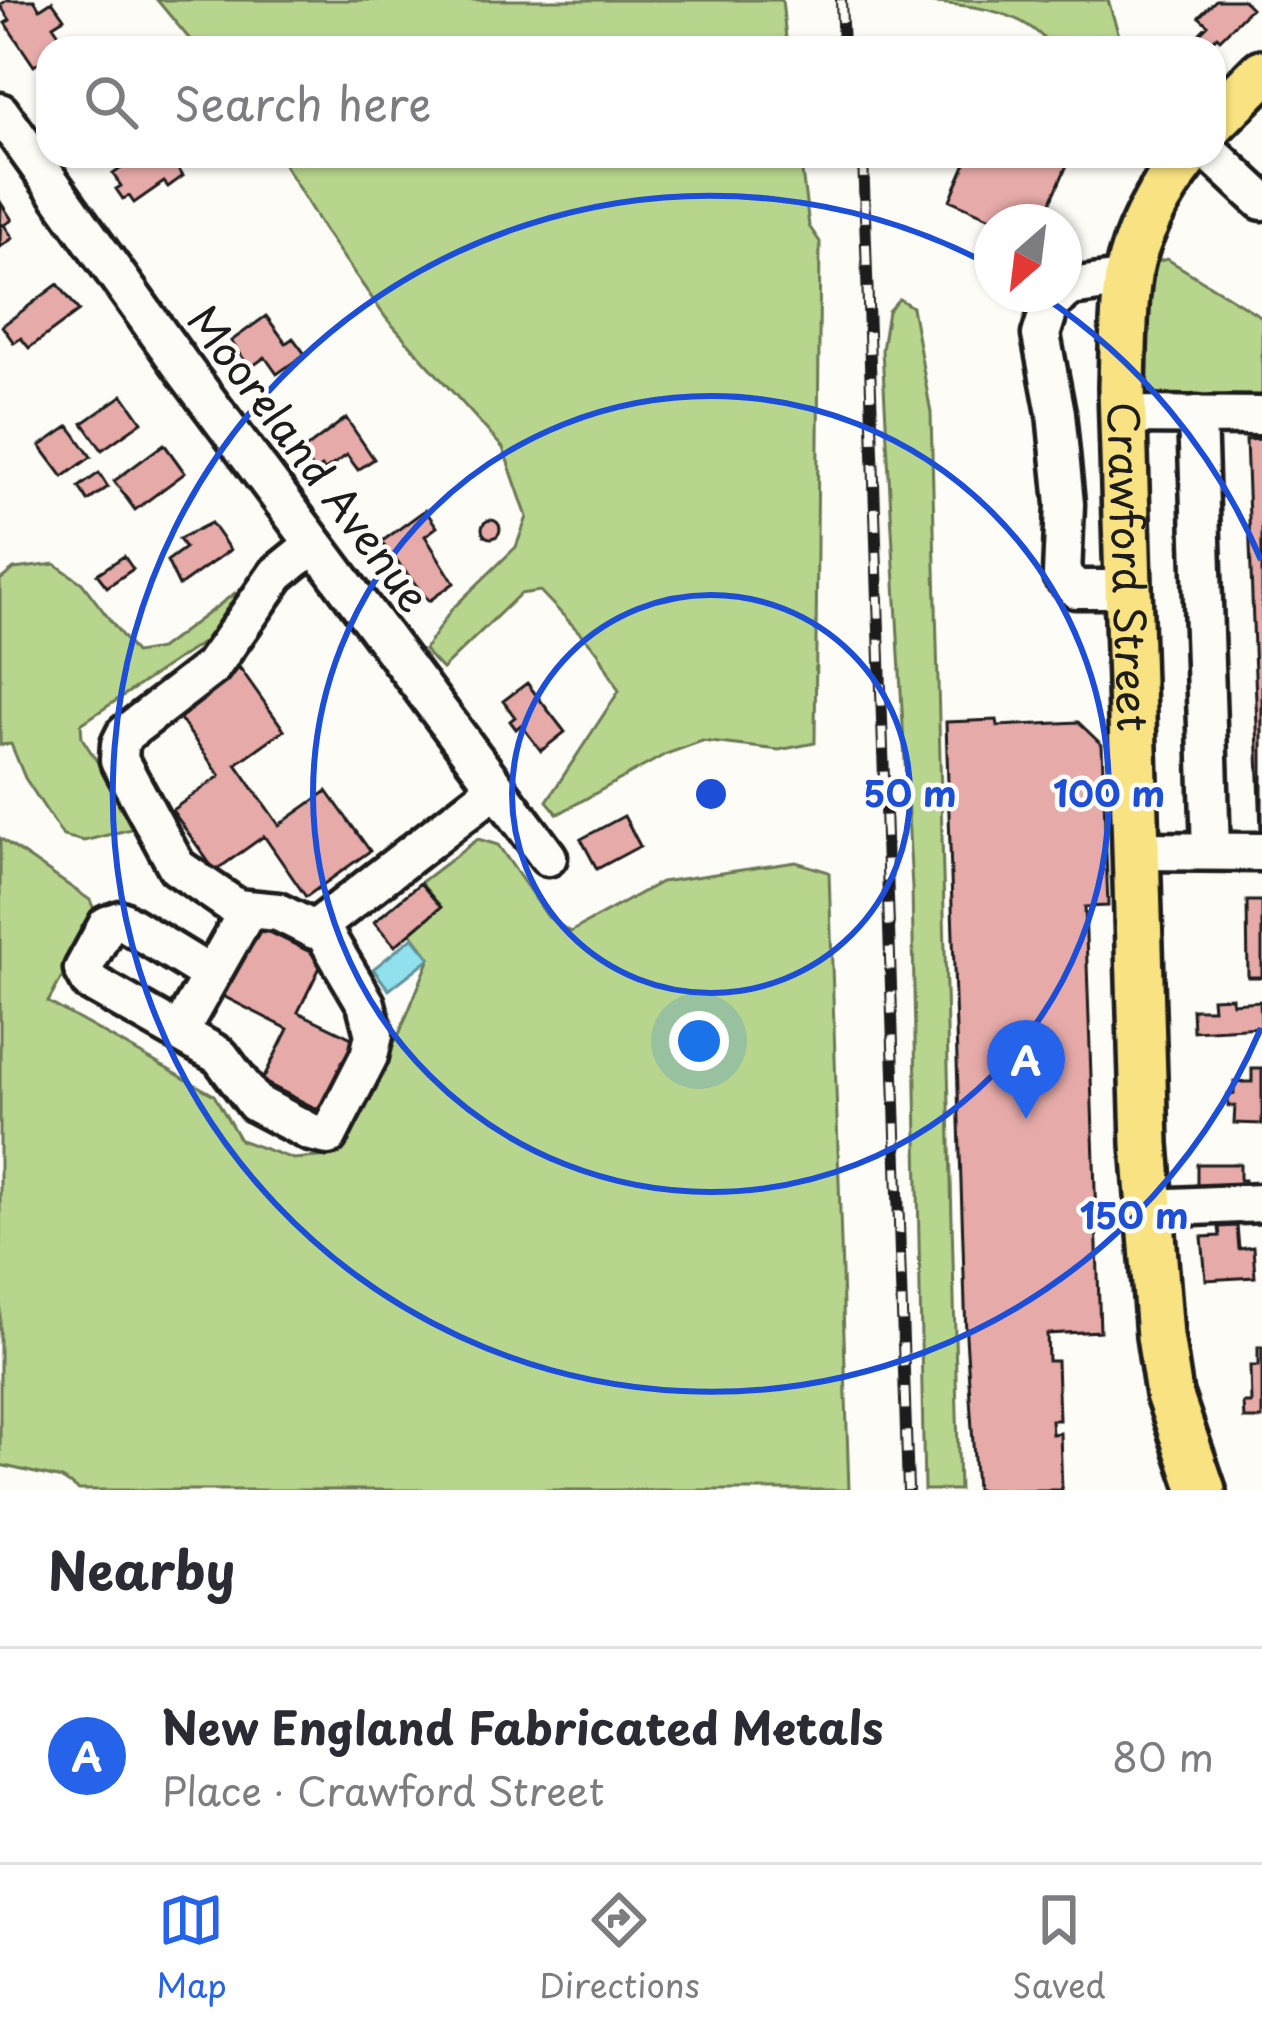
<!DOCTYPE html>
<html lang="en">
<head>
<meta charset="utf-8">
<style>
  :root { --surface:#fff; --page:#f7f7f7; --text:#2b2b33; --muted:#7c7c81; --line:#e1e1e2; --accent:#2563eb }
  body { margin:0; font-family:"Playpen Sans",sans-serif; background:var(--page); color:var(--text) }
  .compass { position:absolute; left:974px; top:204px; width:108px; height:108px; border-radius:50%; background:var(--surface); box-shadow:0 3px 9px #0004; rotate:208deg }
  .you { position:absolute; left:699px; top:1041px; width:42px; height:42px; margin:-30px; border:9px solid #fff; border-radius:50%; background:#1a73e8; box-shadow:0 0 0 18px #1a73e833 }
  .badge { display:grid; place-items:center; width:78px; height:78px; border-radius:50%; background:var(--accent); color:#fff; font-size:39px; font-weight:700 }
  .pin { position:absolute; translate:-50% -99px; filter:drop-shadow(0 3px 6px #0008) }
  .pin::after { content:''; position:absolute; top:63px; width:42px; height:36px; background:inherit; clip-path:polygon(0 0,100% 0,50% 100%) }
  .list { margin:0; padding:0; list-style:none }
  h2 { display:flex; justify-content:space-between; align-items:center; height:156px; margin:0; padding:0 48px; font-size:51px }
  h2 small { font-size:39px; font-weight:400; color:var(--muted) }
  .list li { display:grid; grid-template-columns:78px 1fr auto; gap:36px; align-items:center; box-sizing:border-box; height:216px; padding:0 48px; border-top:3px solid var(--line) }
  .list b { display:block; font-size:45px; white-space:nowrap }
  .list p { margin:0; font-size:39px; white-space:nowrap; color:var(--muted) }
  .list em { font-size:39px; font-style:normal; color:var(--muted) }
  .icon { flex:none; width:66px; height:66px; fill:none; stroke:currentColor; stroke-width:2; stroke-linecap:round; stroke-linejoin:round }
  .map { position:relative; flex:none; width:1262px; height:1490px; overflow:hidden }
  .search { position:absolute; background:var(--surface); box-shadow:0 3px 9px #0004; left:36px; right:36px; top:36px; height:132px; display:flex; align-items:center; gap:30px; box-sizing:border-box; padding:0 42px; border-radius:36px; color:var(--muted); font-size:45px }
  .sheet { height:372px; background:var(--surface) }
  nav { display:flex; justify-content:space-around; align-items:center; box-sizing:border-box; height:168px; border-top:3px solid var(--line); background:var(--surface); font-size:33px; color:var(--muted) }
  nav a { display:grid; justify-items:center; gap:6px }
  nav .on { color:var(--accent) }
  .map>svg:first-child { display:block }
  .green { fill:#b8d58e; stroke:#6a7855; stroke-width:3 }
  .water { fill:#90e0ed; stroke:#629299; stroke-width:3 }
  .building { fill:#e6aba9; stroke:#1c1c1c; stroke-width:3 }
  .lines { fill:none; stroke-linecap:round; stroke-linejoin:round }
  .minor-casing { stroke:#1c1c1c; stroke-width:45 }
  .major-casing { stroke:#1c1c1c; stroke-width:54 }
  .minor { stroke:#fdfcf7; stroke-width:36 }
  .major { stroke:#f8e281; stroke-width:45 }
  .rail-casing { stroke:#1c1c1c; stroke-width:12 }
  .rail { stroke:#fdfcf7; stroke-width:8; stroke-dasharray:22; stroke-linecap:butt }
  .ring { fill:none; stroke:#1d4ed8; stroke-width:6 }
  .labels { text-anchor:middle; stroke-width:9; stroke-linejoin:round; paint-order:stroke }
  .street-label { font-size:42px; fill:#1c1c1c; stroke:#fdfcf7 }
  .centre { fill:#1d4ed8; stroke:#fdfcf7; stroke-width:6 }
  .ring-label { font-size:36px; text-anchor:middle; font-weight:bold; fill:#1d4ed8; stroke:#fdfcf7; stroke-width:9; stroke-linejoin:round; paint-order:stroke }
</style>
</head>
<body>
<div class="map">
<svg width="1262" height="1490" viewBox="0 0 1262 1490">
  <rect width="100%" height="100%" fill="#fdfcf7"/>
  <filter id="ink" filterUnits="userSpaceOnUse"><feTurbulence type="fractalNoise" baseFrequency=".00833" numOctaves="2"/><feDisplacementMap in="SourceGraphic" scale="24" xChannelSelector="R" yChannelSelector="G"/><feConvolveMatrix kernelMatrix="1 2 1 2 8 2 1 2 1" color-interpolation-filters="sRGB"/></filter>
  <g filter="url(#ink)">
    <path class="green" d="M157,0H782L787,48H197Z
      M902,0H1108L1123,48H1052C1019,2 953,6 902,0Z
      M279,156H800L809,226L820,242L815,743L779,750L702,741L666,754L558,814L547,801L619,691L598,652L540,591L520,594L442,669L424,650L452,609L516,547L527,517L503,448L386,318L324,230Z
      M1167,259L1262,317V400H1156L1145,392L1140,371L1150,275L1156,262Z
      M899,299L912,307L931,413L959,1490H924L912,888L882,350L888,311Z
      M55,564L82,583L135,653L160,649L235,593L246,603L238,619L81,724L82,738L139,827L84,841L63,836L25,778L11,744L0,745V580L14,569Z
      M0,838L90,900L97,916L48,1002L214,1095L240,1140L293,1159L330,1156L400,1032L430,958L411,933L440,907L420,883L478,839L498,845L548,917L570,932L661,882L796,862L829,872L849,1490H79L62,1479L0,1465Z"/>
    <path class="water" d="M413,937L430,958L389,990L373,969Z"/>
    <path class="building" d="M7,0H34L40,9L52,1L64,18L53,25L66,44L48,48V56L34,66L5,23L10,20L0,5Z
      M1216,0H1243L1251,8L1220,39L1217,36L1208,45L1198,35L1208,25L1199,17Z
      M138,156H147L151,161L168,156L183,176L168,187L164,182L134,203L129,196L123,199L116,189L121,186L113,174Z
      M969,156H1071L1042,222H1000L950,200Z
      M1,203L12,220L4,225L13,238L0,247Z
      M58,284L79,311L29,348L21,338L14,343L2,326Z
      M266,316L286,343L293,338L305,354L277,374L265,357L250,368L231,341Z
      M123,395L142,422L102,450L83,423Z
      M346,418L374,459L358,470L347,455L325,470L322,467L314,472L301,452Z
      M69,426L91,457L63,477L40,446Z
      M1262,439V831H1261L1246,440Z
      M164,444L185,473L135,510L114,481Z
      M99,473L108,487L88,501L79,487Z
      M425,510L437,527L425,536L454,583L429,601L381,542Z
      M482 529a9 9 0 1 1 18 0a9 9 0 1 1-18 0Z
      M211,523L230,550L179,586L167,561L185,548L179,539Z
      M124,556L133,569L107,587L97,574Z
      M240,668L284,730L236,764L279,825L327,791L370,851L306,897L264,836L215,871L172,810L220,776L176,713Z
      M527,683L565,732L541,751L521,725L516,729L510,721L515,717L503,701Z
      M997,720L998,726L1078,722L1102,745L1108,906L1085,907L1100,1331L1047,1334L1048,1361H1057L1059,1420H1051L1052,1434L1060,1433L1062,1490H976L966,1336L946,722Z
      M624,816L640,846L597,869L581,839Z
      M420,883L441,907L395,946L374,922Z
      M1247,901H1262V977H1248Z
      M257,926L324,959L298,1012L364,1044L329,1115L262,1081L288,1029L223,996Z
      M1232,997V1003L1260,1001L1261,1027L1193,1031L1192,1009H1213L1212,998Z
      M1252,1069H1262V1124L1234,1123L1235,1106H1228V1094H1234V1082H1252Z
      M1197,1164H1240V1180H1245V1188L1197,1193Z
      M1237,1226L1239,1249L1253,1247L1255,1277L1206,1280L1202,1237L1220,1236L1219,1227Z
      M1258,1347H1262V1419H1244L1243,1403H1251L1250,1366H1258Z"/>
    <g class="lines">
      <defs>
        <path id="minor" d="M0,112L183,368L548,857
          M1214,156L1262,201
          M1064,292L1071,287L1127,279
          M1062,294L1051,303L1041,335L1056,413L1065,504L1062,575L1076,589H1128
          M1123,415L1262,416
          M1197,415L1211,851
          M314,544L277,574L212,667L125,734L120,744L119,760L177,867L237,908L278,912L314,930L496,788
          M1137,851L1262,852
          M211,975L121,920L107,925L83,969L90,982L220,1056L255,1103L310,1132L328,1136L369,1056L374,1035L366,1004L320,926
          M179,1032L248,910
          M1150,1208L1262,1203"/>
        <g id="major">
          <path d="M1214,121L1262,73"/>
          <path id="s1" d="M1187,156C1161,189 1131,241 1127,284C1123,318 1123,354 1122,388L1145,1144L1160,1336L1169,1394L1202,1490"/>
        </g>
      </defs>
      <use href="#minor" class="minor-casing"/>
      <use href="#major" class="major-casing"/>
      <use href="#minor" class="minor"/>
      <use href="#major" class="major"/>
      <defs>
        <path id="rail" d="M841,0L843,48
          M863,156L908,1490"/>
      </defs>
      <use href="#rail" class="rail-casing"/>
      <use href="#rail" class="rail"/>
    </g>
  </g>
  <g class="ring">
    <circle cx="711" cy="794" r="199"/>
    <circle cx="711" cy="794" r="398"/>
    <path d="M1261 1028A598 598 0 1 1 992 266M1041 295A598 598 0 0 1 1261 560"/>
  </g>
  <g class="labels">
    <g class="street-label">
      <text transform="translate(308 459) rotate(53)" y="15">Mooreland Avenue</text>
      <text dy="15" stroke="none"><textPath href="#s1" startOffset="426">Crawford Street</textPath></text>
    </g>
  </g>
  <circle cx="711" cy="794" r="18" class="centre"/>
  <g class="ring-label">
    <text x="910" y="807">50 m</text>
    <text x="1109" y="807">100 m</text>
    <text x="1134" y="1229">150 m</text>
  </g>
</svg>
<svg class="compass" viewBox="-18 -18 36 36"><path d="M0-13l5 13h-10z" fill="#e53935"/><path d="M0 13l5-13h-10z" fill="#7c7c81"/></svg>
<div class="you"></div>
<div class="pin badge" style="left:1026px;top:1119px">A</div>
<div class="search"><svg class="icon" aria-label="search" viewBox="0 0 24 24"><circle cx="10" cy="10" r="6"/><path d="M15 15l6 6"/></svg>Search here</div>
</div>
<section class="sheet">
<h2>Nearby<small></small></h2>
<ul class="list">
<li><span class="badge">A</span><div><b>New England Fabricated Metals</b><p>Place · Crawford Street</p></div><em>80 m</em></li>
</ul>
</section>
<nav>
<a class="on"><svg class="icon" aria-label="map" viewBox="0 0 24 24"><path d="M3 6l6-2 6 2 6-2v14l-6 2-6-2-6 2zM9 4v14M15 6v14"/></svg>Map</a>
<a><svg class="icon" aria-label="directions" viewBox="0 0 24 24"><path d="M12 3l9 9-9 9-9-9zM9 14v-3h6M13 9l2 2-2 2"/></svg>Directions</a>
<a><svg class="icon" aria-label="saved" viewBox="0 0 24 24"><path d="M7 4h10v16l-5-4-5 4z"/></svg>Saved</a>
</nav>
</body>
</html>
